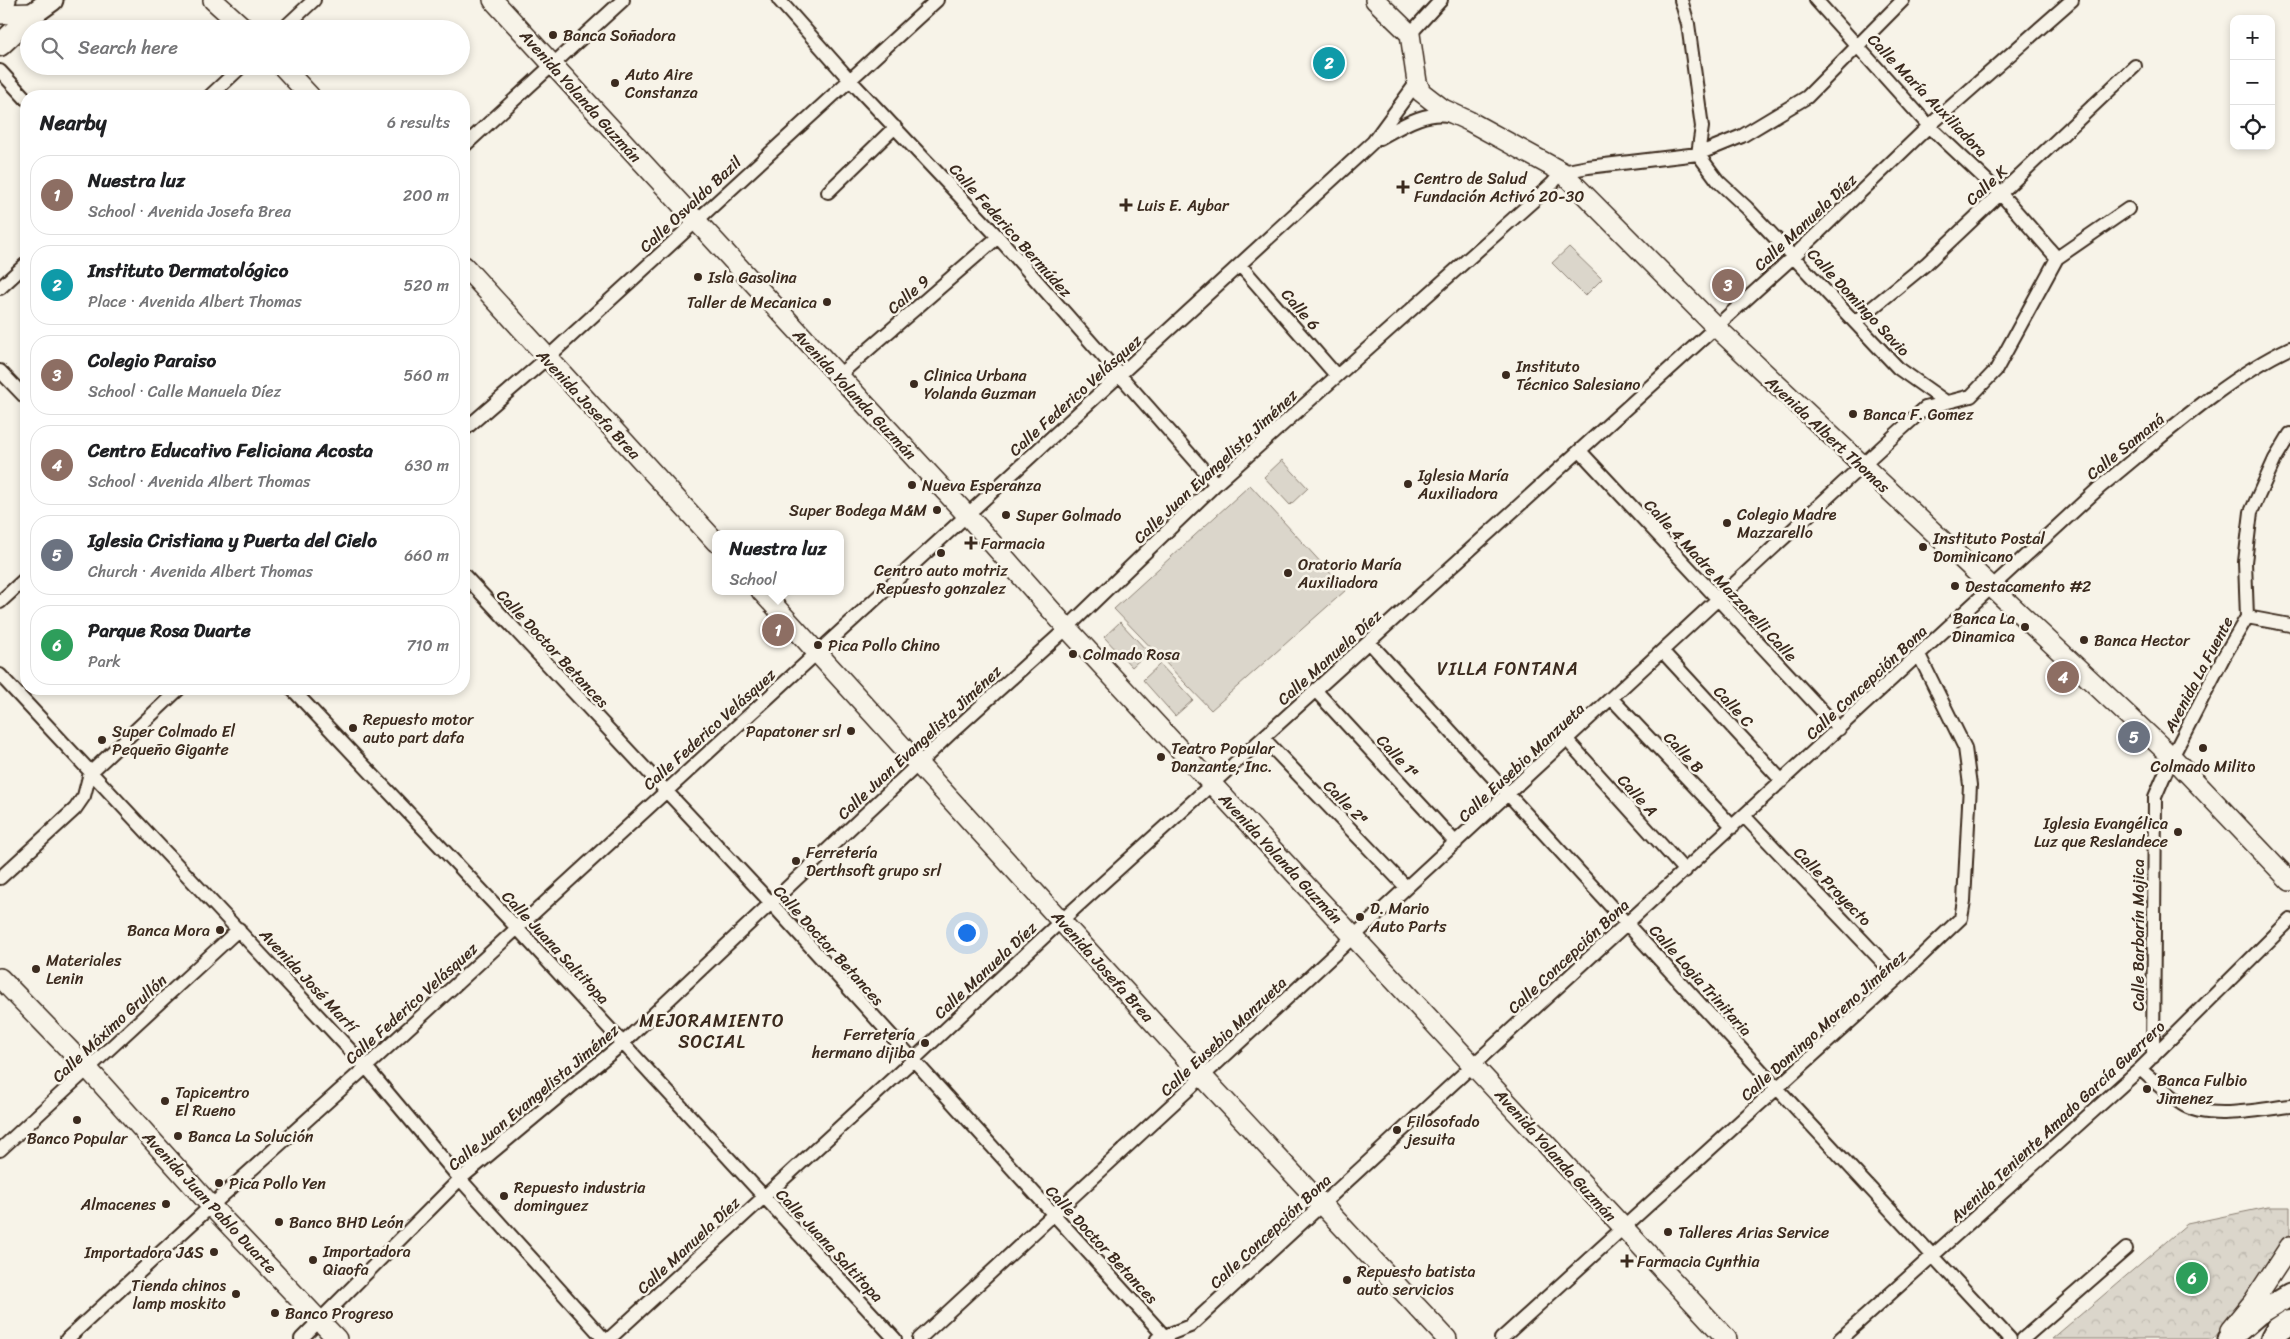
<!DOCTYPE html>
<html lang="en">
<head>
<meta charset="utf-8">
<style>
  :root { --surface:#fff; --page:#f2f2f2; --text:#202124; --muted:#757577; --line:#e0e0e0; --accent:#ea580c }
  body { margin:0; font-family:Sriracha,sans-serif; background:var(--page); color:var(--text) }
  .controls { position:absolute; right:15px; top:15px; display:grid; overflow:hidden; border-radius:10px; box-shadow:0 2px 8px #0003 }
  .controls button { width:45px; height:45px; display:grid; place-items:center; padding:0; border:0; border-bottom:1px solid var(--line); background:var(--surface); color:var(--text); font:25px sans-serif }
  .you { position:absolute; left:966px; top:932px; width:18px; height:18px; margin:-12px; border:4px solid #fff; border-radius:50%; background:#1a73e8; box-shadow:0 0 0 8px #1a73e833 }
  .badge { display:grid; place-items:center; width:32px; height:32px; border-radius:50%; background:var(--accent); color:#fff; font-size:16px; font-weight:700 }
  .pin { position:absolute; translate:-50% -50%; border:2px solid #fff; box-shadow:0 1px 5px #0006 }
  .popup { position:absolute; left:712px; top:530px; width:132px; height:65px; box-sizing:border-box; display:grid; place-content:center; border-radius:10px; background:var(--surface); filter:drop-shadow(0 1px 4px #0005); font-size:16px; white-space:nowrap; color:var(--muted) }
  .popup b { font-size:19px; color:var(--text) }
  .popup::after { content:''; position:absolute; left:50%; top:100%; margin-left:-10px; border:10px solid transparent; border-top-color:var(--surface) }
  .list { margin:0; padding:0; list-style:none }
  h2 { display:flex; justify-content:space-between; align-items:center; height:65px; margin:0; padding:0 20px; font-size:21px }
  h2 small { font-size:16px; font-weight:400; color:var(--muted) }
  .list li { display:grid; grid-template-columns:32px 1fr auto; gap:15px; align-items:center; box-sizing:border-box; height:80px; margin:0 10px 10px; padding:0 10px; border:1px solid var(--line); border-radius:20px }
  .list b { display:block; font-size:19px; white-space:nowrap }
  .list p { margin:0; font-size:16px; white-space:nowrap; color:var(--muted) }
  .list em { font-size:16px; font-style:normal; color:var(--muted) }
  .icon { flex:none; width:28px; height:28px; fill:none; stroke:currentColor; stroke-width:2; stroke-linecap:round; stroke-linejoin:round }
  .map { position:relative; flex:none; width:2290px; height:1339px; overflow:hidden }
  .search { position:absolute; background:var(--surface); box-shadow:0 2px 8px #0003; left:20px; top:20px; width:450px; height:55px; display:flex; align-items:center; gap:12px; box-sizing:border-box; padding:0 18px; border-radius:28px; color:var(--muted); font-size:19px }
  .panel { position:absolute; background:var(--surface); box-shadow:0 2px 8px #0003; left:20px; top:90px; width:450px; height:605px; border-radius:20px }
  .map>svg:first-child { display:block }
  .grass { fill:#dbd6cb; stroke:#8b8074 }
  .park { fill:url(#park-crowns); stroke:#8b8074 }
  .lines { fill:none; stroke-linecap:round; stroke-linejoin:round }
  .street-casing { stroke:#3b2a1e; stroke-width:16 }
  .secondary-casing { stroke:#3b2a1e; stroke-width:22 }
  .primary-casing { stroke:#3b2a1e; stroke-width:25 }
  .highway-casing { stroke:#3b2a1e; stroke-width:28 }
  .street { stroke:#f7f3e8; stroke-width:12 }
  .secondary { stroke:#f7f3e8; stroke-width:19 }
  .primary { stroke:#f7f3e8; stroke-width:21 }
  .highway { stroke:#f7f3e8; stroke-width:24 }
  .poi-dot { fill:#3b2a1e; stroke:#f7f3e8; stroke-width:2 }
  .labels { text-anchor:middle; stroke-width:5; stroke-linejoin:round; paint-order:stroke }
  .poi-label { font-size:16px; fill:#3b2a1e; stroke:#f7f3e8; text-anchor:start }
  .street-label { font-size:16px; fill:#3b2a1e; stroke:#f7f3e8 }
  .neighbourhood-label { font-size:18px; letter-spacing:1px; fill:#3b2a1e; stroke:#f7f3e8 }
</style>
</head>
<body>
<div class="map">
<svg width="2290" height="1339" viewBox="0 0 2290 1339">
  <defs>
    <pattern id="park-crowns" width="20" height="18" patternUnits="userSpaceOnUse" patternTransform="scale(1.25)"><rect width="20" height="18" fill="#dbd6cb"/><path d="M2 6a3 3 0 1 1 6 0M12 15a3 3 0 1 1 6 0" fill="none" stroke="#bdb8ae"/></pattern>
  </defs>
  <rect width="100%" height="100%" fill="#f7f3e8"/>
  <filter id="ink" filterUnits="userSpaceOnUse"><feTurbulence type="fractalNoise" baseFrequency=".02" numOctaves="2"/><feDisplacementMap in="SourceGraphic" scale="10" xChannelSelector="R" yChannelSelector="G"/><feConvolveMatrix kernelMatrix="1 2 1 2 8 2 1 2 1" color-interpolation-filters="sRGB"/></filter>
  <g filter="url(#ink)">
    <path class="grass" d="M1569,247L1602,279L1585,296L1552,263Z
      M1282,460L1308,488L1290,505L1264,477Z
      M1250,485L1346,590L1211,710L1114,609Z
      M1120,622L1148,652L1132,667L1104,637Z
      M1160,664L1193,700L1175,716L1143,680Z"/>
    <path class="park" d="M2268,1207H2290V1234L2249,1299L2213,1339H2052L2187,1224Z"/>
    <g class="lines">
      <defs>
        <path id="street" d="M779,0L849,79L998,237L1216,484
          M1681,0L1688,24L1702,127L1698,154L1718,181L1747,208L1898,368L1946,402
          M1816,0L1929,126L2000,193L2057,258
          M283,29L314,0
          M1410,34L1441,0
          M0,71L26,99
          M210,96L242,66
          M1380,138C1400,127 1427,109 1452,116
          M464,146L623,0
          M828,192L895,127
          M1240,265L1336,375
          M0,288L26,264
          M1855,322L1926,264L2135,66
          M0,371L26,398
          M839,375L998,237
          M464,430L547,358L937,0
          M1580,451L1839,729
          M464,575L771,903L1167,1339
          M0,602L26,578
          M2247,617L2290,625
          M1369,642L1777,1088L2010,1339
          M1663,652L1782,781
          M0,675L366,1067L460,1179L604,1339
          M292,689L517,928L895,1339
          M1316,691L1456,843
          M1612,699L1733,827
          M1264,739L1406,887
          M1567,740L1685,871
          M1744,816L1898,978
          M0,878L75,809L84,796L90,773L179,689
          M2153,1057L2155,797L2172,757L2223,658L2247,617L2245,562L2251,512L2275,459L2290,434
          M2140,1069C2154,1081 2168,1094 2182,1104C2208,1121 2261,1109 2290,1106
          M0,1150L239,929
          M67,1339L211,1206L366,1067L1359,155L1373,142L1417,82
          M301,1339L460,1179L623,1043L950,734L1067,628L1216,484L1552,184L1562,172L1588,167L1698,154L1742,136L1807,97L1903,0
          M609,1339L912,1061L1061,921L1794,256L1929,126L2072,0
          M919,1339L1895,435L1925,408L1971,396L1996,370L2057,258L2128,209
          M1157,1339L1190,1326L2099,488C2156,442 2225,378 2290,348
          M1501,1339L1898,978L1961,918L1964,901L1970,785L1965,748L1919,655
          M1840,1339L2140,1069L2290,920
          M2023,1339L2126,1249"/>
        <path id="secondary" d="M213,0L245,29
          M493,0L967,515L1067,628L1727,1339
          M1375,0L1410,34L1417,82L1421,92L1443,109L1469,121L1562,172L1716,327L2172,757L2290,881
          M0,14L34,13
          M282,66L310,96
          M464,266L716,542
          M761,591L1203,1077L1447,1339
          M0,978L89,1070L211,1206L337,1339
          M2230,1330L2253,1302L2290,1246"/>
        <path id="primary" d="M0,11L5,0
          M0,45L34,13L52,0
          M2229,1339L2258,1314L2290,1295"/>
        <path id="highway" d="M2273,1339L2278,1330L2290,1322"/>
      </defs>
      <use href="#street" class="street-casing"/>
      <use href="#secondary" class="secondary-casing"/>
      <use href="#primary" class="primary-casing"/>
      <use href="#highway" class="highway-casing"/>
      <use href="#street" class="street"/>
      <use href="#secondary" class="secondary"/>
      <use href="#primary" class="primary"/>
      <use href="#highway" class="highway"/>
    </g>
  </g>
  <g class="poi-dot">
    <circle cx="553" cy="35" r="5"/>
    <circle cx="615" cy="83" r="5"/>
    <path d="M1400.5 179.5h5v5h5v5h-5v5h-5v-5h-5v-5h5z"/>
    <path d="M1123.5 197.5h5v5h5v5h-5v5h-5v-5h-5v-5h5z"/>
    <circle cx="698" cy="277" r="5"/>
    <circle cx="827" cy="302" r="5"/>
    <circle cx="1506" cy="375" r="5"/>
    <circle cx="914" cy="384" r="5"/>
    <circle cx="1853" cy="414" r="5"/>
    <circle cx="1408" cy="484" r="5"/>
    <circle cx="912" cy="485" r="5"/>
    <circle cx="937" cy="510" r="5"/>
    <circle cx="1006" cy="515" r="5"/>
    <circle cx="1727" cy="523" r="5"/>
    <path d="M968.5 535.5h5v5h5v5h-5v5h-5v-5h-5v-5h5z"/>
    <circle cx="1923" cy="547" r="5"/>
    <circle cx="941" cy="553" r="5"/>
    <circle cx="1288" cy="573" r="5"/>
    <circle cx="1955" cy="586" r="5"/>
    <circle cx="2025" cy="627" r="5"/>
    <circle cx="2084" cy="640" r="5"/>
    <circle cx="818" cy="645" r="5"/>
    <circle cx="1073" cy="654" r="5"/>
    <circle cx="353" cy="728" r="5"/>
    <circle cx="851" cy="731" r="5"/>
    <circle cx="102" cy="740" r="5"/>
    <circle cx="2203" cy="748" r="5"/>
    <circle cx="1161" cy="757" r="5"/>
    <circle cx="2178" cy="832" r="5"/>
    <circle cx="796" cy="861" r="5"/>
    <circle cx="1360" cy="917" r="5"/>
    <circle cx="220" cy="930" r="5"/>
    <circle cx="36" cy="969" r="5"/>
    <circle cx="925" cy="1043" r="5"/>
    <circle cx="2147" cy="1089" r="5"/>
    <circle cx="165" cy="1101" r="5"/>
    <circle cx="77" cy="1120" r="5"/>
    <circle cx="1397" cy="1130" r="5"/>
    <circle cx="178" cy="1136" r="5"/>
    <circle cx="219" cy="1183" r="5"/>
    <circle cx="504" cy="1196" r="5"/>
    <circle cx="166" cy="1204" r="5"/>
    <circle cx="279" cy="1222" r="5"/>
    <circle cx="1668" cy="1232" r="5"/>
    <circle cx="214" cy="1252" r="5"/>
    <circle cx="313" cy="1260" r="5"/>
    <path d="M1624.5 1253.5h5v5h5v5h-5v5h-5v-5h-5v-5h5z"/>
    <circle cx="1347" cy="1280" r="5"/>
    <circle cx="236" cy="1294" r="5"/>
    <circle cx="275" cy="1313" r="5"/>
  </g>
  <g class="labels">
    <g class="poi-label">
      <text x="563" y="41">Banca Soñadora</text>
      <text x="625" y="80">Auto Aire<tspan x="625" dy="18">Constanza</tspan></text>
      <text x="1414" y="184">Centro de Salud<tspan x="1414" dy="18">Fundación Activó 20-30</tspan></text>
      <text x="1137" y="211">Luis E. Aybar</text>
      <text x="708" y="283">Isla Gasolina</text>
      <text x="817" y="308" text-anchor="end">Taller de Mecanica</text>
      <text x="1516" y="372">Instituto<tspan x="1516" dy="18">Técnico Salesiano</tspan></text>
      <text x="924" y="381">Clinica Urbana<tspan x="924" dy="18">Yolanda Guzman</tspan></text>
      <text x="1863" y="420">Banca F. Gomez</text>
      <text x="1418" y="481">Iglesia María<tspan x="1418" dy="18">Auxiliadora</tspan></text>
      <text x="922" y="491">Nueva Esperanza</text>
      <text x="927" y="516" text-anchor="end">Super Bodega M&amp;M</text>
      <text x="1737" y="520">Colegio Madre<tspan x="1737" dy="18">Mazzarello</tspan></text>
      <text x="1016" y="521">Super Golmado</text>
      <text x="1933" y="544">Instituto Postal<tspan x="1933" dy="18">Dominicano</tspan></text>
      <text x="981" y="549">Farmacia</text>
      <text x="1298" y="570">Oratorio María<tspan x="1298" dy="18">Auxiliadora</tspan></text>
      <text x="941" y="576" text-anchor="middle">Centro auto motriz<tspan x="941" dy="18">Repuesto gonzalez</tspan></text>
      <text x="1965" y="592">Destacamento #2</text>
      <text x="2015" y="624" text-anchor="end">Banca La<tspan x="2015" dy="18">Dinamica</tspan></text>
      <text x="2094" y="646">Banca Hector</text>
      <text x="828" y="651">Pica Pollo Chino</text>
      <text x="1083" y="660">Colmado Rosa</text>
      <text x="363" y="725">Repuesto motor<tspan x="363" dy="18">auto part dafa</tspan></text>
      <text x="112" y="737">Super Colmado El<tspan x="112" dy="18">Pequeño Gigante</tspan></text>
      <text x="841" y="737" text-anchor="end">Papatoner srl</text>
      <text x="1171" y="754">Teatro Popular<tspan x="1171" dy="18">Danzante, Inc.</tspan></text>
      <text x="2203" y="772" text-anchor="middle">Colmado Milito</text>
      <text x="2168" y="829" text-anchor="end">Iglesia Evangélica<tspan x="2168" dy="18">Luz que Reslandece</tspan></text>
      <text x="806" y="858">Ferretería<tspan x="806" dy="18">Derthsoft grupo srl</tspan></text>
      <text x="1370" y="914">D. Mario<tspan x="1370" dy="18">Auto Parts</tspan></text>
      <text x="210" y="936" text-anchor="end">Banca Mora</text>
      <text x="46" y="966">Materiales<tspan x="46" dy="18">Lenin</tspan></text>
      <text x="915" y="1040" text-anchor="end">Ferretería<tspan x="915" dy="18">hermano dijiba</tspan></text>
      <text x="2157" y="1086">Banca Fulbio<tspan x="2157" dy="18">Jimenez</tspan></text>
      <text x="175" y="1098">Tapicentro<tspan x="175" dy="18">El Rueno</tspan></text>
      <text x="1407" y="1127">Filosofado<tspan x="1407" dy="18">jesuita</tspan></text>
      <text x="188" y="1142">Banca La Solución</text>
      <text x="77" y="1144" text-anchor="middle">Banco Popular</text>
      <text x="229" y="1189">Pica Pollo Yen</text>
      <text x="514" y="1193">Repuesto industria<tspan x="514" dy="18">dominguez</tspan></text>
      <text x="156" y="1210" text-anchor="end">Almacenes</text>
      <text x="289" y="1228">Banco BHD León</text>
      <text x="1678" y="1238">Talleres Arias Service</text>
      <text x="323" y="1257">Importadora<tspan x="323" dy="18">Qiaofa</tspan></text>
      <text x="204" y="1258" text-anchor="end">Importadora J&amp;S</text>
      <text x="1637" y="1267">Farmacia Cynthia</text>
      <text x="1357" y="1277">Repuesto batista<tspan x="1357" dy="18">auto servicios</tspan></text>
      <text x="226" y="1291" text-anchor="end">Tienda chinos<tspan x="226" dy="18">lamp moskito</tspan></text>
      <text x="285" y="1319">Banco Progreso</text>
    </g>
    <g class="street-label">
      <text transform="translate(1928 95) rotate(46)" y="6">Calle María Auxiliadora</text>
      <text transform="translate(581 96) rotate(48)" y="6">Avenida Yolanda Guzmán</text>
      <text transform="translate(1986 185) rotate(-43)" y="6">Calle K</text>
      <text transform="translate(690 204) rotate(-43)" y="6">Calle Osvaldo Bazil</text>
      <text transform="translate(1805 222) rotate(-43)" y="6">Calle Manuela Díez</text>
      <text transform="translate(1011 230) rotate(48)" y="6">Calle Federico Bermúdez</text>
      <text transform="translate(908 294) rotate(-41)" y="6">Calle 9</text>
      <text transform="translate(1859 302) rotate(47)" y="6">Calle Domingo Savio</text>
      <text transform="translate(1301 309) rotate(49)" y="6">Calle 6</text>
      <text transform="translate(855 394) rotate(47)" y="6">Avenida Yolanda Guzmán</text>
      <text transform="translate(1075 395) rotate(-42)" y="6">Calle Federico Velásquez</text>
      <text transform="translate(589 404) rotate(47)" y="6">Avenida Josefa Brea</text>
      <text transform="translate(1828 434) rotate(43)" y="6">Avenida Albert Thomas</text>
      <text transform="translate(2125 446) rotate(-39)" y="6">Calle Samaná</text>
      <text transform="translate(1215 466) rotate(-43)" y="6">Calle Juan Evangelista Jiménez</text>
      <text transform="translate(1721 580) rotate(47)" y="6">Calle 4 Madre Mazzarelli Calle</text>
      <text transform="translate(553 648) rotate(47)" y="6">Calle Doctor Betances</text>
      <text transform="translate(1329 657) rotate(-42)" y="6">Calle Manuela Díez</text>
      <text transform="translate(2198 674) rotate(-62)" y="6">Avenida La Fuente</text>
      <text transform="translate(1866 682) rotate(-43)" y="6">Calle Concepción Bona</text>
      <text transform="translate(1734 706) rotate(47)" y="6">Calle C</text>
      <text transform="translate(709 729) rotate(-42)" y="6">Calle Federico Velásquez</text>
      <text transform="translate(919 742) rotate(-43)" y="6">Calle Juan Evangelista Jiménez</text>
      <text transform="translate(1684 752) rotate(47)" y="6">Calle B</text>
      <text transform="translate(1398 756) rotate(47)" y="6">Calle 1ª</text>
      <text transform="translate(1521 762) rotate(-43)" y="6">Calle Eusebio Manzueta</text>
      <text transform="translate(1638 795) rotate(48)" y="6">Calle A</text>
      <text transform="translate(1346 802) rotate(46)" y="6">Calle 2ª</text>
      <text transform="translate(1281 858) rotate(47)" y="6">Avenida Yolanda Guzmán</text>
      <text transform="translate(1833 886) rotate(46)" y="6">Calle Proyecto</text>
      <text transform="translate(2138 935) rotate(-90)" y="6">Calle Barbarín Mojica</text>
      <text transform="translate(829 945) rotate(48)" y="6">Calle Doctor Betances</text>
      <text transform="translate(556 947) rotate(47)" y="6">Calle Juana Saltitopa</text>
      <text transform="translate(1568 956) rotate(-43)" y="6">Calle Concepción Bona</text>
      <text transform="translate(1103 966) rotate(48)" y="6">Avenida Josefa Brea</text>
      <text transform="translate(985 970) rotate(-43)" y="6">Calle Manuela Díez</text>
      <text transform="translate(309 980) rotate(47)" y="6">Avenida José Martí</text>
      <text transform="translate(1701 980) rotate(48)" y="6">Calle Logia Trinitaria</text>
      <text transform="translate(411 1003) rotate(-42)" y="6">Calle Federico Velásquez</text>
      <text transform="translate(1823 1025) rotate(-42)" y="6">Calle Domingo Moreno Jiménez</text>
      <text transform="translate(109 1028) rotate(-43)" y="6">Calle Máximo Grullón</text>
      <text transform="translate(1223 1036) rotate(-43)" y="6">Calle Eusebio Manzueta</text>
      <text transform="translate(533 1097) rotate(-40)" y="6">Calle Juan Evangelista Jiménez</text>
      <text transform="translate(2057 1121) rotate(-43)" y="6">Avenida Teniente Amado García Guerrero</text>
      <text transform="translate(1556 1155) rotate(48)" y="6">Avenida Yolanda Guzmán</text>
      <text transform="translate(210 1202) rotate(47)" y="6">Avenida Juan Pablo Duarte</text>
      <text transform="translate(1270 1231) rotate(-43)" y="6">Calle Concepción Bona</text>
      <text transform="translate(1102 1244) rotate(47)" y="6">Calle Doctor Betances</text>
      <text transform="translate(688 1245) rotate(-43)" y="6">Calle Manuela Díez</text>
      <text transform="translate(830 1245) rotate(47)" y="6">Calle Juana Saltitopa</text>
    </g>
    <g class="neighbourhood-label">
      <text x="1508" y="675">VILLA FONTANA</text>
      <text x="712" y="1027">MEJORAMIENTO<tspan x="712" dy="21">SOCIAL</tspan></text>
    </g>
  </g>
</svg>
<div class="controls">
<button>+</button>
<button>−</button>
<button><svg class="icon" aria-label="locate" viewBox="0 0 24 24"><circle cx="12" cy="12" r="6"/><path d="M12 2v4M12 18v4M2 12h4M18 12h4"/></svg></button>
</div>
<div class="you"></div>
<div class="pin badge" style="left:778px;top:630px;background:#8d6e63">1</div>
<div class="popup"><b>Nuestra luz</b>School</div>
<div class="pin badge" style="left:1329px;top:63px;background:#0f9aa8">2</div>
<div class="pin badge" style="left:1728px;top:285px;background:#8d6e63">3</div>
<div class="pin badge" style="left:2063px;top:677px;background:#8d6e63">4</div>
<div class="pin badge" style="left:2134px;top:737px;background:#6b7280">5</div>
<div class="pin badge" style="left:2192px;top:1278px;background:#2e9e5b">6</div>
<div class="search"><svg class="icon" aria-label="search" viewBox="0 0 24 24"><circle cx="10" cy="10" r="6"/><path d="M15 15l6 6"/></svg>Search here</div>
<section class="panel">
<h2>Nearby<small>6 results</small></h2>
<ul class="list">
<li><span class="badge" style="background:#8d6e63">1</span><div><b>Nuestra luz</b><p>School · Avenida Josefa Brea</p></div><em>200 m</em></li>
<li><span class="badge" style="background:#0f9aa8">2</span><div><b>Instituto Dermatológico</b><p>Place · Avenida Albert Thomas</p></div><em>520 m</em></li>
<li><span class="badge" style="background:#8d6e63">3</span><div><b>Colegio Paraiso</b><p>School · Calle Manuela Díez</p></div><em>560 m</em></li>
<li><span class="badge" style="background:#8d6e63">4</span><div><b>Centro Educativo Feliciana Acosta</b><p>School · Avenida Albert Thomas</p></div><em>630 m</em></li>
<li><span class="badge" style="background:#6b7280">5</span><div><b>Iglesia Cristiana y Puerta del Cielo</b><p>Church · Avenida Albert Thomas</p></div><em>660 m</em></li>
<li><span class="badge" style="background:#2e9e5b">6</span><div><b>Parque Rosa Duarte</b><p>Park</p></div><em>710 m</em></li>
</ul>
</section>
</div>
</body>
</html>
